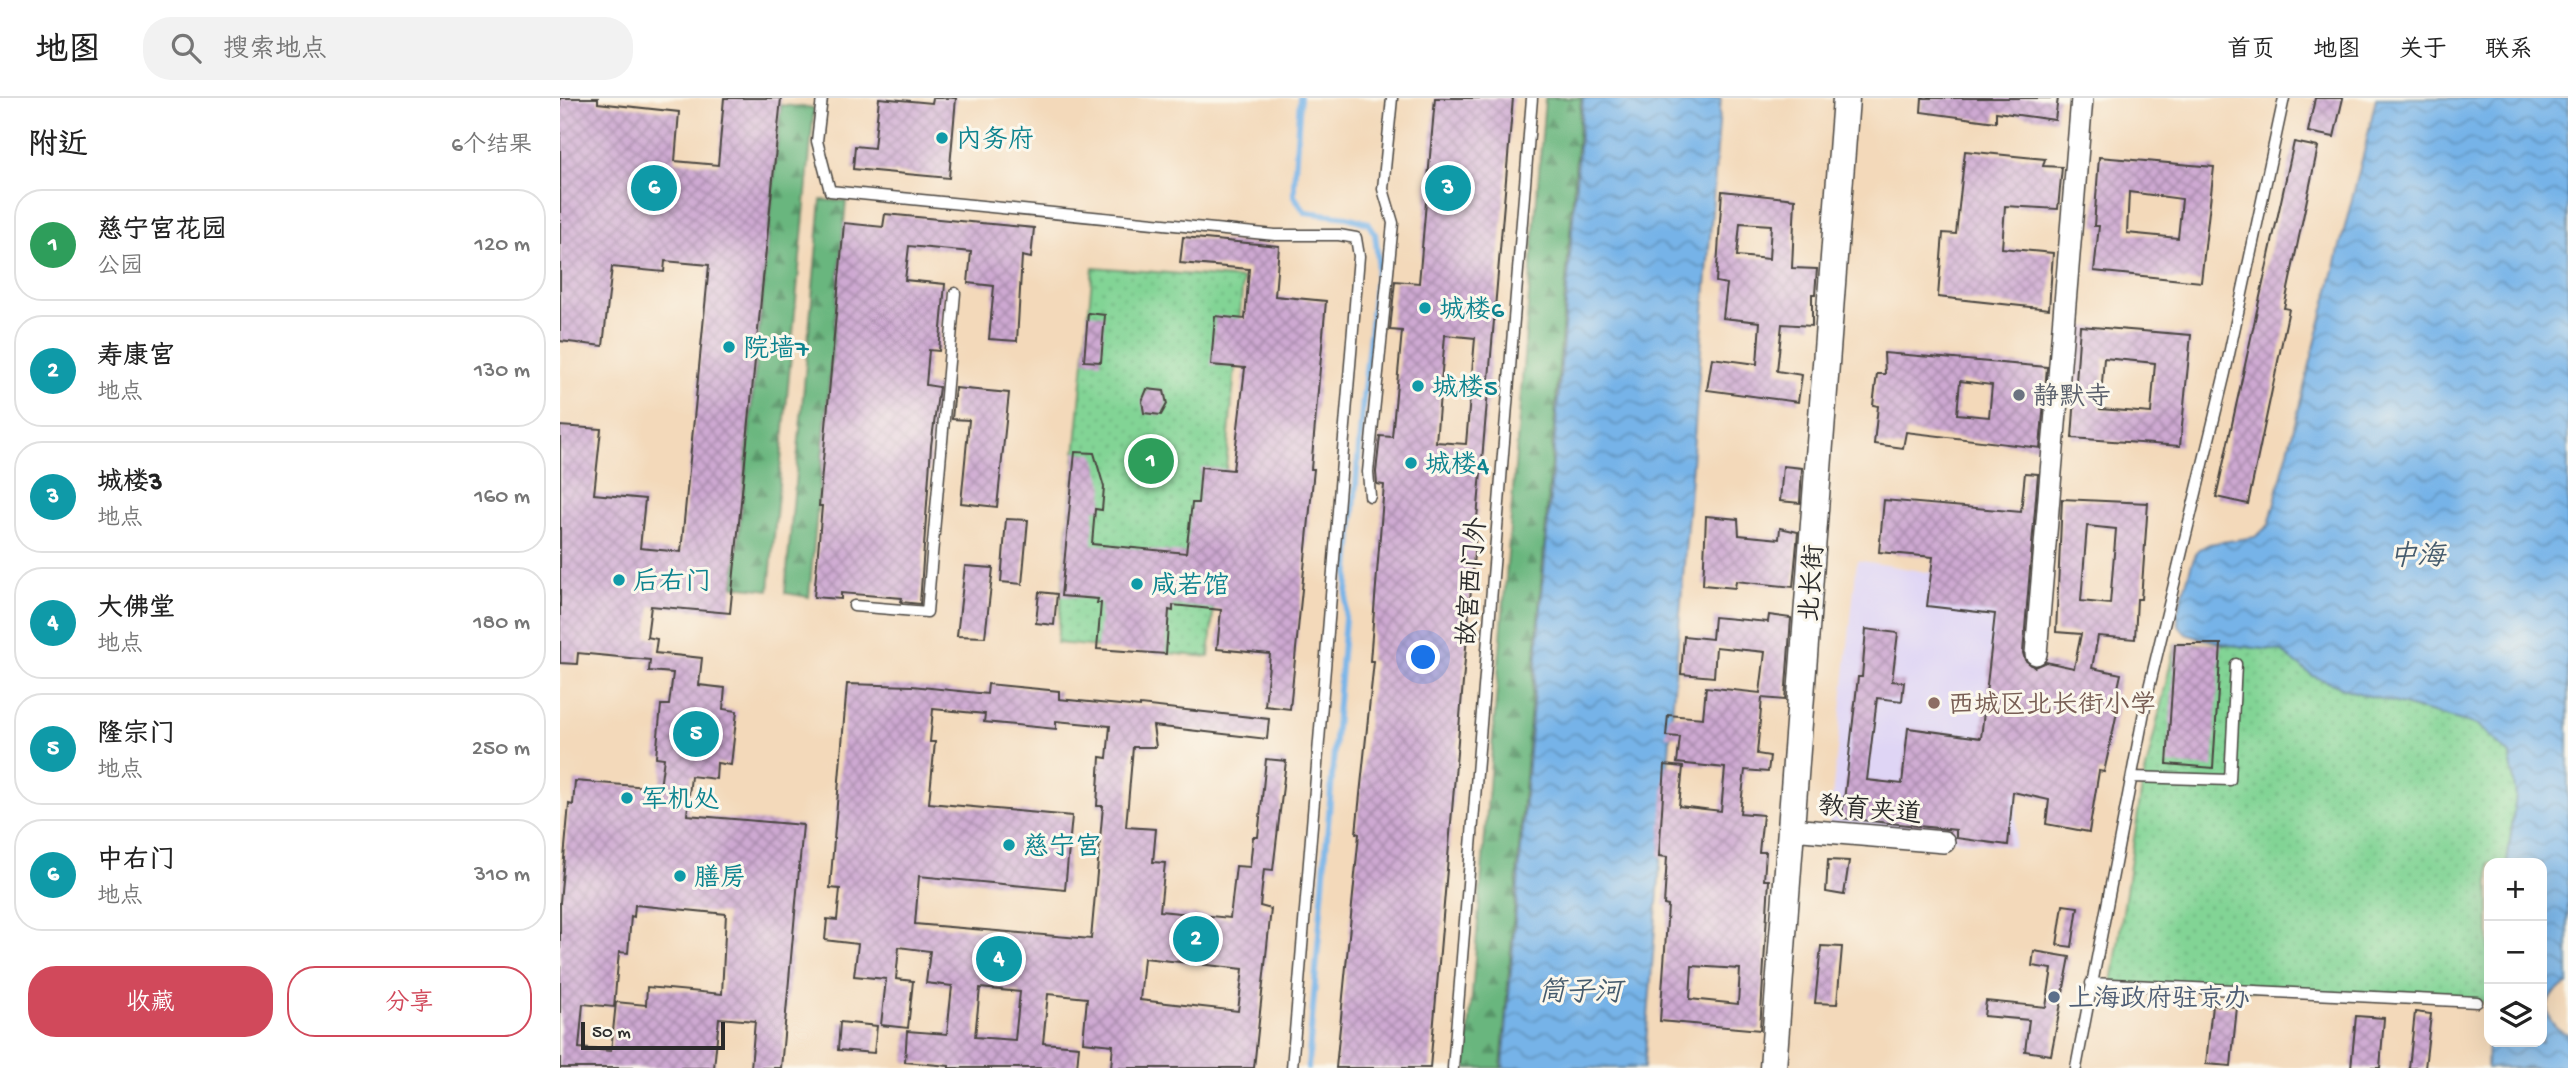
<!DOCTYPE html>
<html lang="zh">
<head>
<meta charset="utf-8">
<style>
  :root { --surface:#fff; --page:#f2f2f2; --text:#222; --muted:#767676; --line:#e0e0e0; --accent:#d1495b }
  body { margin:0; font-family:"Gochi Hand","LXGW WenKai TC",sans-serif; background:var(--page); color:var(--text) }
  .controls { position:absolute; right:21px; bottom:21px; display:grid; overflow:hidden; border-radius:14px; box-shadow:0 7px 28px #0002 }
  .controls button { width:63px; height:63px; display:grid; place-items:center; padding:0; border:0; border-bottom:2px solid var(--line); background:var(--surface); color:var(--text); font:35px sans-serif }
  .scale { position:absolute; left:21px; bottom:18px; width:144px; box-sizing:border-box; padding-left:7px; border:4px solid #2b2b2b; border-top:0; font-size:19px; line-height:24px; white-space:nowrap; color:#2b2b2b; -webkit-text-stroke:5px #fbf7ec; paint-order:stroke }
  .you { position:absolute; left:864px; top:560px; width:24px; height:24px; margin:-18px; border:5px solid #fff; border-radius:50%; background:#1a73e8; box-shadow:0 0 0 10px #1a73e833 }
  .badge { display:grid; place-items:center; width:46px; height:46px; border-radius:50%; background:var(--accent); color:#fff; font-size:23px; font-weight:700 }
  .pin { position:absolute; translate:-50% -50%; border:4px solid #fff; box-shadow:0 2px 7px #0006 }
  .list { margin:0; padding:0; list-style:none }
  h2 { display:flex; justify-content:space-between; align-items:center; height:91px; margin:0; padding:0 28px; font-size:30px }
  h2 small { font-size:23px; font-weight:400; color:var(--muted) }
  .list li { display:grid; grid-template-columns:46px 1fr auto; gap:21px; align-items:center; box-sizing:border-box; height:112px; margin:0 14px 14px; padding:0 14px; border:2px solid var(--line); border-radius:28px }
  .list b { display:block; font-size:26px; white-space:nowrap }
  .list p { margin:0; font-size:23px; white-space:nowrap; color:var(--muted) }
  .list em { font-size:23px; font-style:normal; color:var(--muted) }
  .actions { display:flex; gap:14px; padding:21px 28px }
  .actions a { flex:1; padding:16px 0; border:2px solid var(--accent); border-radius:28px; text-align:center; font-size:24px; color:var(--accent) }
  .actions .main { background:var(--accent); color:#fff }
  .icon { flex:none; width:38px; height:38px; fill:none; stroke:currentColor; stroke-width:2; stroke-linecap:round; stroke-linejoin:round }
  .map { position:relative; flex:none; width:2008px; height:970px; overflow:hidden }
  header { display:flex; align-items:center; gap:42px; box-sizing:border-box; height:98px; padding:0 35px; background:var(--surface); border-bottom:2px solid var(--line) }
  header strong { font-size:33px }
  nav { display:flex; gap:38px; margin-inline-start:auto; font-size:24px }
  .search { width:490px; height:63px; background:var(--page); display:flex; align-items:center; gap:18px; box-sizing:border-box; padding:0 24px; border-radius:28px; color:var(--muted); font-size:26px }
  main { display:flex }
  aside { flex:1; background:var(--surface) }
  .map>svg:first-child { display:block }
  .built { fill:#dfd5f5 }
  .green { fill:url(#green-dots); stroke:#568060; stroke-width:2 }
  .forest { fill:url(#forest-firs); stroke:#4a7054; stroke-width:2 }
  .water { fill:url(#water-waves); stroke:#506f8a; stroke-width:2 }
  .lines { fill:none; stroke-linecap:round; stroke-linejoin:round }
  .stream { stroke:#76b3e8; stroke-width:6 }
  .building { fill:url(#building-cross-hatch); fill-rule:evenodd }
  .service-casing { stroke:#494540; stroke-width:13 }
  .minor-casing { stroke:#494540; stroke-width:24 }
  .tertiary-casing { stroke:#494540; stroke-width:29 }
  .service { stroke:#fff; stroke-width:10 }
  .minor { stroke:#fff; stroke-width:21 }
  .tertiary { stroke:#fff; stroke-width:26 }
  .culture-dot { fill:#0f9aa8; stroke:#fbf7ec; stroke-width:2.5 }
  .worship-dot { fill:#6b7280; stroke:#fbf7ec; stroke-width:2.5 }
  .education-dot { fill:#8d6e63; stroke:#fbf7ec; stroke-width:2.5 }
  .service-dot { fill:#5c6f8a; stroke:#fbf7ec; stroke-width:2.5 }
  .labels { text-anchor:middle; stroke-width:6; stroke-linejoin:round; paint-order:stroke }
  .culture-label { font-size:26px; fill:#0d838f; stroke:#fbf7ec; text-anchor:start }
  .worship-label { font-size:26px; fill:#5b616d; stroke:#fbf7ec; text-anchor:start }
  .street-label { font-size:26px; fill:#2b2b2b; stroke:#fbf7ec }
  .education-label { font-size:26px; fill:#785e54; stroke:#fbf7ec; text-anchor:start }
  .service-label { font-size:26px; fill:#4e5e75; stroke:#fbf7ec; text-anchor:start }
  .water-label { font-size:28px; font-style:italic; fill:#455b6d; stroke:#fbf7ec }
</style>
</head>
<body>
<header>
<strong>地图</strong>
<div class="search"><svg class="icon" aria-label="search" viewBox="0 0 24 24"><circle cx="10" cy="10" r="6"/><path d="M15 15l6 6"/></svg>搜索地点</div>
<nav><a>首页</a><a>地图</a><a>关于</a><a>联系</a></nav>
</header>
<main>
<aside>
<h2>附近<small>6个结果</small></h2>
<ul class="list">
<li><span class="badge" style="background:#2e9e5b">1</span><div><b>慈宁宫花园</b><p>公园</p></div><em>120 m</em></li>
<li><span class="badge" style="background:#0f9aa8">2</span><div><b>寿康宫</b><p>地点</p></div><em>130 m</em></li>
<li><span class="badge" style="background:#0f9aa8">3</span><div><b>城楼3</b><p>地点</p></div><em>160 m</em></li>
<li><span class="badge" style="background:#0f9aa8">4</span><div><b>大佛堂</b><p>地点</p></div><em>180 m</em></li>
<li><span class="badge" style="background:#0f9aa8">5</span><div><b>隆宗门</b><p>地点</p></div><em>250 m</em></li>
<li><span class="badge" style="background:#0f9aa8">6</span><div><b>中右门</b><p>地点</p></div><em>310 m</em></li>
</ul>
<div class="actions"><a class="main">收藏</a><a>分享</a></div>
</aside>
<div class="map">
<svg width="2008" height="970" viewBox="0 0 2008 970">
  <defs>
    <pattern id="green-dots" width="8" height="8" patternUnits="userSpaceOnUse" patternTransform="scale(1.75)"><rect width="8" height="8" fill="#82d495"/><path d="M2 2h.1M6 6h.1" fill="none" stroke="#70b681" stroke-width="1.8" stroke-linecap="round"/></pattern>
    <pattern id="forest-firs" width="22" height="20" patternUnits="userSpaceOnUse" patternTransform="scale(1.75)"><rect width="22" height="20" fill="#69b67e"/><path d="M5 1l3.5 6h-7zM16 11l3.5 6h-7z" fill="#579467"/></pattern>
    <pattern id="water-waves" width="16" height="10" patternUnits="userSpaceOnUse" patternTransform="scale(1.75)"><rect width="16" height="10" fill="#76b3e8"/><path d="M0 5q4-4 8 0t8 0" fill="none" stroke="#6192bc"/></pattern>
    <pattern id="building-cross-hatch" width="8" height="8" patternUnits="userSpaceOnUse" patternTransform="scale(1.75)"><rect width="8" height="8" fill="#cea9d2"/><path d="M0 0l8 8M0 8l8-8" fill="none" stroke="#a78aab"/></pattern>
  </defs>
  <rect width="100%" height="100%" fill="#fbf7ec"/>
  <filter id="ink" filterUnits="userSpaceOnUse"><feTurbulence type="fractalNoise" baseFrequency=".0143" numOctaves="2"/><feDisplacementMap in="SourceGraphic" scale="14" xChannelSelector="R" yChannelSelector="G"/><feConvolveMatrix kernelMatrix="1 2 1 2 8 2 1 2 1" color-interpolation-filters="sRGB"/></filter>
  <filter id="wash" filterUnits="userSpaceOnUse"><feTurbulence type="fractalNoise" baseFrequency=".00686" numOctaves="4" result="noise"/><feDisplacementMap in="SourceGraphic" scale="28" xChannelSelector="R" yChannelSelector="G"/><feGaussianBlur stdDeviation="1.57" result="paint"/><feColorMatrix in="noise" values="0 0 0 0 0 0 0 0 0 0 0 0 0 0 0 0 0 1.4 0 .05"/><feComposite in="paint" operator="in"/></filter>
  <g filter="url(#wash)">
    <rect width="100%" height="100%" fill="#f3d9ba"/>
    <path class="built" d="M1297,462L1413,482V475L1476,480L1454,749L1269,728Z"/>
    <path class="green" d="M533,169L683,181L649,559L497,545Z
      M1615,546L1670,547L1722,553L1753,578L1791,593L1918,627L1950,657L1956,698L1947,765H1929V904L1552,885L1582,689Z"/>
    <path class="forest" d="M985,0H1021L941,970H906Z
      M221,7L254,10L209,492L174,488Z
      M261,102L286,103L249,499L225,495Z"/>
    <path class="water" d="M1023,0H1161L1084,970H943Z
      M1816,0H2008V887C1980,896 1982,927 2008,936V970H1927L1929,908V944H1982V765H1947L1956,698L1950,657L1918,627L1791,593L1753,578L1721,553L1670,547L1636,539L1626,536L1619,528L1617,516L1632,465L1638,452L1649,446L1695,439L1709,427L1804,54Z"/>
    <g class="lines">
      <path class="stream" d="M740,0L734,86V98L745,114L787,119L808,125L815,136L818,162L803,301L748,970"/>
    </g>
    <g id="blocks">
      <path class="building" d="M0,0H38V5L119,14L115,63L158,67L164,0H221L170,515L91,508L87,539L97,541L95,555L142,560L139,587L165,590L163,611L177,613L171,667L157,665L156,681L131,678L127,717L243,727L221,970H191L195,923L159,920L154,970H0V804L9,706L13,707L15,683L100,690L104,660L96,659L101,607H109L113,575L89,573L90,562L18,555L17,566L0,565V328L41,331L34,396L85,401L80,450L121,454L149,167L105,163L104,174L52,169L43,248L0,243ZM75,807L166,816L162,896L87,889L86,907L56,904L51,953L19,950L23,906L54,909L59,854L68,855L71,818L74,819Z
        M319,0L372,5L373,0H396L389,80L293,71L295,48L314,50Z
        M875,0H953L870,970H776L799,736L796,735L814,563H810L824,387L817,386L816,374L820,338L832,339L842,233L830,232L835,183L859,185ZM885,237L915,240L906,346L876,344Z
        M1362,0H1498L1495,22L1436,14V24L1361,14Z
        M1755,0H1783L1774,39L1748,34Z
        M1734,44L1758,49L1724,210L1729,211L1688,406L1656,399Z
        M1405,53L1485,61L1483,68L1502,69L1498,111L1445,108L1442,150L1493,155L1489,211L1378,199L1383,135L1396,136Z
        M1539,59L1654,69L1641,184L1534,173L1539,128H1534ZM1569,94L1622,101L1618,140L1567,135Z
        M1162,93L1235,101L1232,170L1257,171L1255,196H1252V228L1222,226L1217,273L1242,277L1238,304L1147,292L1152,260L1197,266L1200,224L1163,220L1167,186L1156,184ZM1180,125L1211,127L1209,161L1177,158Z
        M325,116L474,130L471,160L462,158L457,243L429,241L434,188L408,185L411,154L349,148L345,182L385,186L379,253L369,252L366,287L379,289L371,348L360,506L341,504L342,500L281,495V501L254,499L262,408H259L284,125L323,129Z
        M623,139L719,148L715,198L766,203L751,371H754L730,611L705,608L710,556L657,551L661,512L613,507V513L609,512L606,556L537,551L541,505H537L538,501L501,498L515,354L534,355L544,389L542,412L535,411L532,446L626,455L632,405H638L641,369L673,372L685,270L651,267L655,218L685,221L689,171L620,165Z
        M528,215L545,217L541,264L524,263Z
        M1520,228L1631,237L1620,348L1512,340ZM1544,260L1595,265L1591,315L1540,311Z
        M1324,255L1487,269L1480,350L1346,334L1343,350L1314,346L1318,308L1313,307L1317,276H1325ZM1400,283L1432,287L1429,319L1397,316Z
        M395,290L449,295L437,409L401,405L409,322L392,321Z
        M587,291L604,293L607,306L601,317L584,315L582,303Z
        M1223,368L1242,370L1240,405L1220,403Z
        M1465,375L1478,376L1463,555L1465,562L1474,569L1486,564L1514,570L1521,536L1496,534L1502,401L1588,405L1581,501H1577L1575,541L1538,538L1532,570L1561,576L1554,608L1558,609L1552,638L1544,674L1539,673L1529,734L1486,726L1489,702L1453,694L1448,747L1396,740V732L1282,720L1298,579H1302L1306,531L1338,535L1332,583L1344,584L1342,603L1317,600L1307,682L1342,686L1348,630L1421,640L1435,516L1367,508L1373,459L1319,454L1324,402L1461,414ZM1527,428L1556,431L1550,506L1521,503Z
        M1146,418L1178,421L1179,437L1219,441L1220,430L1238,434L1233,489L1176,483L1175,490L1143,487Z
        M446,421L468,422L462,486L441,484Z
        M405,468L433,470L425,539L397,538Z
        M479,494L497,496L494,527L476,525Z
        M1209,517L1231,520L1225,602L1202,600L1197,656L1210,658L1208,674L1185,672L1180,715L1203,717L1199,754H1206L1204,782H1209L1200,932L1100,923L1108,808L1104,807L1107,759L1099,758L1105,667L1123,669L1119,708L1161,713L1165,670L1117,665L1120,639L1106,638L1108,617L1143,620L1146,589L1200,595L1205,554L1156,549L1154,579L1121,576L1124,538L1152,541L1154,519L1208,524ZM1132,868L1180,871L1178,906L1130,901Z
        M1615,546H1661L1653,670L1607,666Z
        M287,586L352,588L427,596L428,586L499,593V601L580,609V607L709,621L707,641L593,628L596,649H573L566,729L596,731L593,764L605,765L600,813L670,820L676,768L690,769L693,739H698L706,661L726,663L713,772L704,771L700,808L711,811L694,970H551L553,947L523,944L527,900L488,896L483,945L519,948L517,970H389V968L345,964L347,933L387,936L392,888L366,885L370,853L339,849L336,881L353,883L348,930L321,927L326,881L294,878L298,846L265,842L267,821L277,822L280,791L270,790ZM373,611L425,616L424,624L496,631V623L550,628L547,660L540,659L537,708H543L531,841L355,826L359,778L505,792L512,718L369,705L375,644H370ZM584,860L683,871L678,913L580,902ZM420,890L460,894L455,942L415,939Z
        M1268,762L1289,763L1284,797L1266,794Z
        M1503,807L1518,809L1512,849L1497,847Z
        M1261,848L1282,849L1277,906L1255,905Z
        M1474,853L1510,859L1491,957L1465,953L1469,922L1424,918L1426,903L1486,909L1492,871L1472,868Z
        M1652,907L1677,909L1671,968L1646,966Z
        M1855,914L1871,916L1865,970H1849Z
        M1796,918L1824,920L1820,970H1791Z
        M280,924L317,928L314,955L278,952Z"/>
    </g>
  </g>
  <g filter="url(#ink)">
    <use href="#blocks" fill-opacity="0" stroke="#494540" stroke-width="2"/>
    <g class="lines">
      <defs>
        <path id="service" d="M262,0L257,43L270,93L715,137H779L796,140L799,158L732,970
          M810,398L808,374L833,125L823,91L832,0
          M294,508L367,514L395,195
          M1572,679L1670,682L1676,566
          M1531,885L1917,904
          M893,970L972,0
          M1516,970L1587,598L1665,275L1724,0"/>
        <path id="minor" d="M1476,556L1522,0
          M1231,731L1384,744"/>
        <path id="tertiary" d="M1213,970L1286,0"/>
      </defs>
      <use href="#service" class="service-casing"/>
      <use href="#minor" class="minor-casing"/>
      <use href="#tertiary" class="tertiary-casing"/>
      <use href="#service" class="service"/>
      <use href="#minor" class="minor"/>
      <use href="#tertiary" class="tertiary"/>
    </g>
  </g>
  <g class="culture-dot">
    <circle cx="382" cy="40" r="7"/>
    <circle cx="865" cy="210" r="7"/>
    <circle cx="169" cy="249" r="7"/>
    <circle cx="858" cy="288" r="7"/>
    <circle cx="851" cy="365" r="7"/>
    <circle cx="59" cy="482" r="7"/>
    <circle cx="577" cy="486" r="7"/>
    <circle cx="67" cy="700" r="7"/>
    <circle cx="449" cy="747" r="7"/>
    <circle cx="120" cy="778" r="7"/>
  </g>
  <circle class="worship-dot" cx="1459" cy="297" r="7"/>
  <circle class="education-dot" cx="1374" cy="605" r="7"/>
  <circle class="service-dot" cx="1494" cy="899" r="7"/>
  <g class="labels">
    <g class="culture-label">
      <text x="396" y="49">内务府</text>
      <text x="879" y="219">城楼6</text>
      <text x="183" y="258">院墙7</text>
      <text x="872" y="297">城楼5</text>
      <text x="865" y="374">城楼4</text>
      <text x="73" y="491">后右门</text>
      <text x="591" y="495">咸若馆</text>
      <text x="81" y="709">军机处</text>
      <text x="463" y="756">慈宁宫</text>
      <text x="134" y="787">膳房</text>
    </g>
    <g class="worship-label">
      <text x="1473" y="306">静默寺</text>
    </g>
    <g class="street-label">
      <text transform="translate(910 483) rotate(-85)" y="9">故宫西门外</text>
      <text transform="translate(1250 485) rotate(-86)" y="9">北长街</text>
      <text transform="translate(1310 710) rotate(5)" y="9">教育夹道</text>
    </g>
    <g class="education-label">
      <text x="1388" y="614">西城区北长街小学</text>
    </g>
    <g class="service-label">
      <text x="1508" y="908">上海政府驻京办</text>
    </g>
    <g class="water-label">
      <text x="1857" y="466">中海</text>
      <text x="1020" y="902">筒子河</text>
    </g>
  </g>
</svg>
<div class="controls">
<button>+</button>
<button>−</button>
<button><svg class="icon" aria-label="layers" viewBox="0 0 24 24"><path d="M12 4l9 5-9 5-9-5zM3 14l9 5 9-5"/></svg></button>
</div>
<div class="scale">50 m</div>
<div class="you"></div>
<div class="pin badge" style="left:591px;top:363px;background:#2e9e5b">1</div>
<div class="pin badge" style="left:636px;top:841px;background:#0f9aa8">2</div>
<div class="pin badge" style="left:888px;top:90px;background:#0f9aa8">3</div>
<div class="pin badge" style="left:439px;top:861px;background:#0f9aa8">4</div>
<div class="pin badge" style="left:136px;top:636px;background:#0f9aa8">5</div>
<div class="pin badge" style="left:94px;top:90px;background:#0f9aa8">6</div>
</div>
</main>
</body>
</html>
